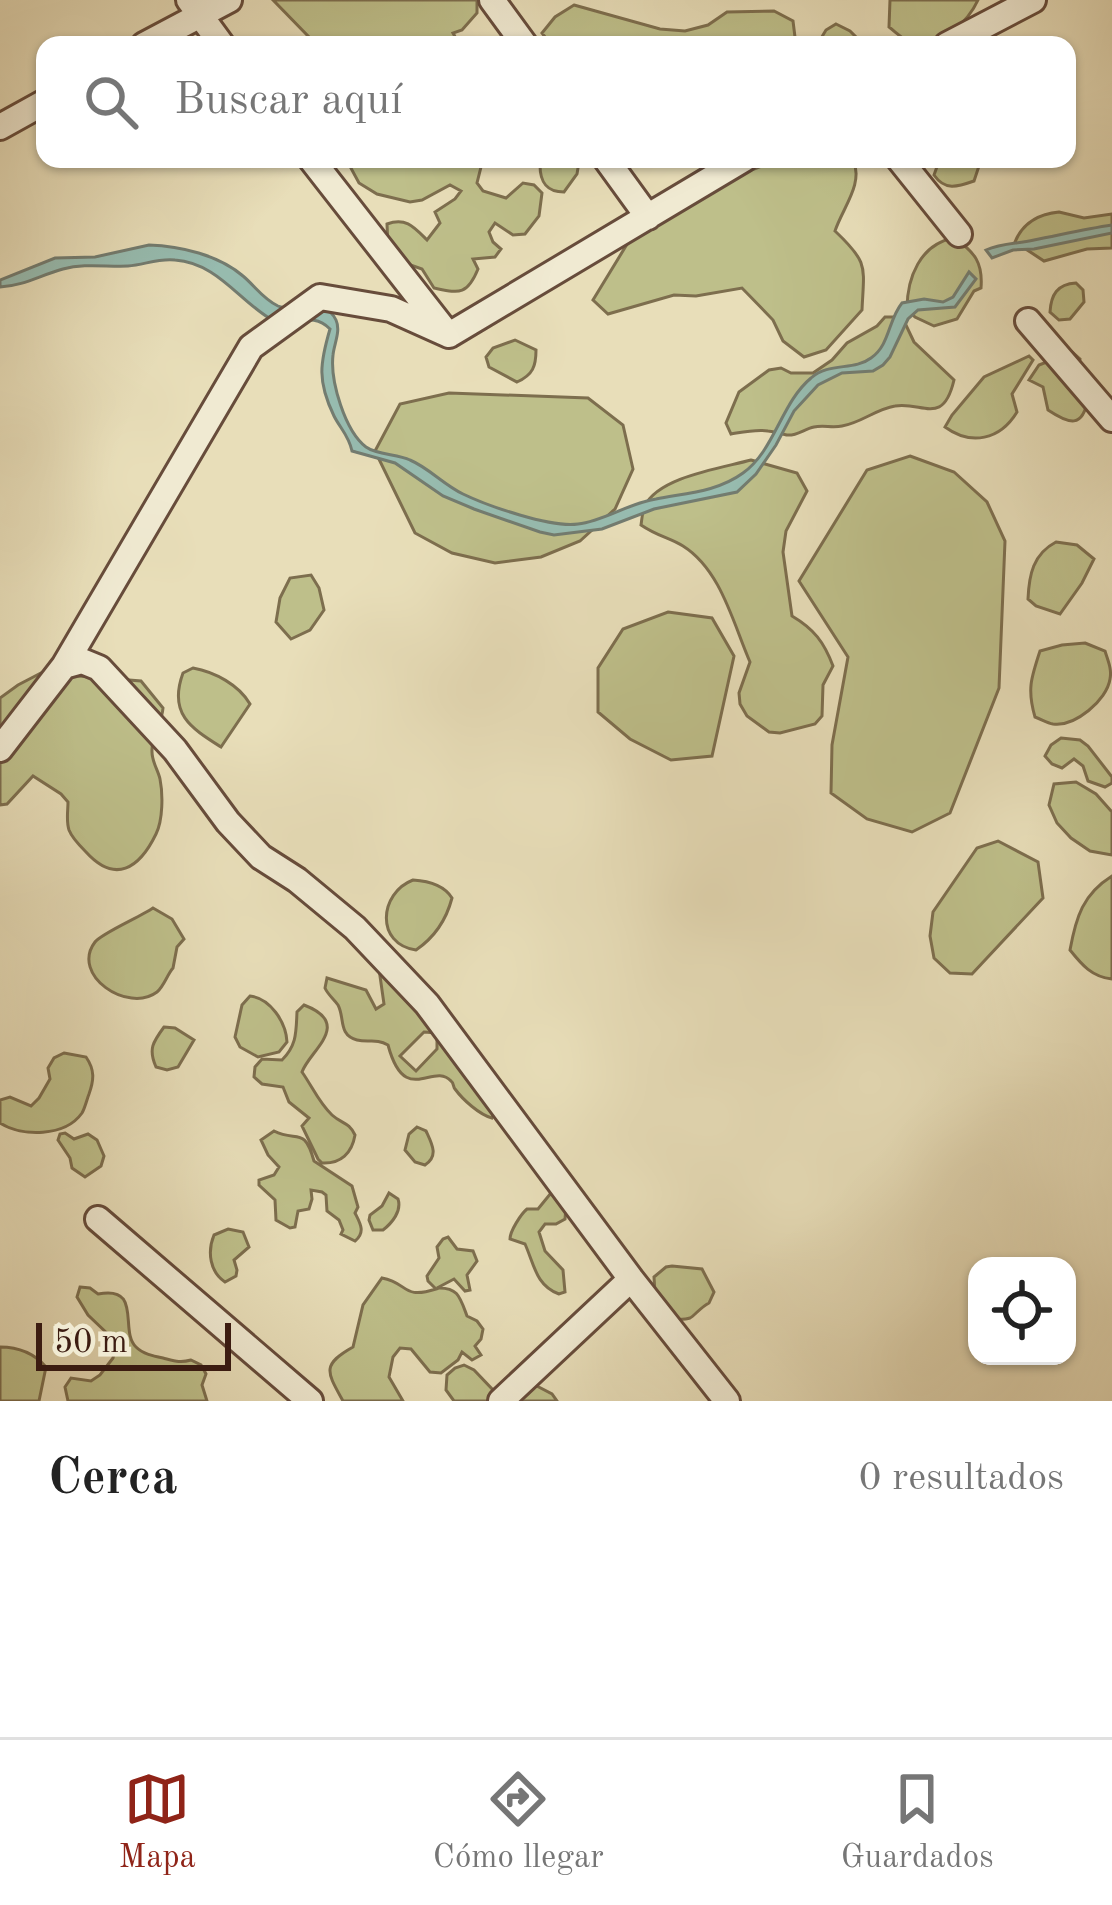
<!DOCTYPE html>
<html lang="es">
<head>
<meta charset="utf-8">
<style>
  :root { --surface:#fff; --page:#f2f2f2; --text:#222; --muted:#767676; --line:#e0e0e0; --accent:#8f2418 }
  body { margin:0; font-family:"Old Standard TT",serif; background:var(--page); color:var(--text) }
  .controls { position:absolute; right:36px; bottom:36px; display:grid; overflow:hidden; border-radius:24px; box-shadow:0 3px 9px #0004 }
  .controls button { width:108px; height:108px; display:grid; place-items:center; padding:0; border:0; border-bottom:3px solid var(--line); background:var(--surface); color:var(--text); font:60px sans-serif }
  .scale { position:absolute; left:36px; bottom:30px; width:195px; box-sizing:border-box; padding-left:12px; border:6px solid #3c1c11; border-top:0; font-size:33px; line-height:42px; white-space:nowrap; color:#3c1c11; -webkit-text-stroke:9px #f0ead2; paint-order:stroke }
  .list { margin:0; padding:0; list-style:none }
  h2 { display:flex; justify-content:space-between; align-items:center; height:156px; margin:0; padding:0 48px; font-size:51px }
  h2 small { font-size:39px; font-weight:400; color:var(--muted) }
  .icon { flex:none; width:66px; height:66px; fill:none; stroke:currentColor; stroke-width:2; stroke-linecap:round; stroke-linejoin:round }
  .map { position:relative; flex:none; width:1112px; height:1401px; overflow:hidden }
  .search { position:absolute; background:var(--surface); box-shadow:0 3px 9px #0004; left:36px; right:36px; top:36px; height:132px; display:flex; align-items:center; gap:30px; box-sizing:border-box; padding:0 42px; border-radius:24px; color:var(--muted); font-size:45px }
  .sheet { height:336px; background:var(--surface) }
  nav { display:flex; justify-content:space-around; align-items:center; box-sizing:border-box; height:168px; border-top:3px solid var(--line); background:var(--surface); font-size:33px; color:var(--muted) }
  nav a { display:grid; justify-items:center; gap:6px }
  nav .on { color:var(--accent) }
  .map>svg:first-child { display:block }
  .green { fill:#bebf8a; stroke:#7d6e4e; stroke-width:3; fill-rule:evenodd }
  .water { fill:#97bcb0; stroke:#737c70; stroke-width:3 }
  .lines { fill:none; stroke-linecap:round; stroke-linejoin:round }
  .minor-casing { stroke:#674c3b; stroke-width:30 }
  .minor { stroke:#f0ead2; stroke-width:24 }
</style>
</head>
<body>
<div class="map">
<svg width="1112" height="1401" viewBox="0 0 1112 1401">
  <rect width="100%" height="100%" fill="#e8deb9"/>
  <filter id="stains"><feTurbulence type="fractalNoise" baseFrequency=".00167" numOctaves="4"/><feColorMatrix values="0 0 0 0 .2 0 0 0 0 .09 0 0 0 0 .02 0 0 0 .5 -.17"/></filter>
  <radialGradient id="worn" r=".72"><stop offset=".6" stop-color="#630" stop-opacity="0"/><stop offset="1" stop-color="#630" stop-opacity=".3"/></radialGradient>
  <path class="green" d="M273,0H477V13L462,30L453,33L458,42L457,45H325L310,38Z
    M890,0H978C969,20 939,51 915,44C905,42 897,33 889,27Z
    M574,5L660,29L685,31L708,25L727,12L774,11L793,21L796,45H551L542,33L555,17Z
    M836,24L850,31L864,45H817L826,30Z
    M346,159H483L477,183L483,191L506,198L523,183L534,185L542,193L539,216L525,234L513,235L495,223L489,232L493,242L501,249L495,257L473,259L478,269C467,296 459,293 434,288L422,269L402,262L388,247L387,224C406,217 414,227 427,240L440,223L435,212L455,199L461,191L450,185L422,200L410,202L377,194L359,183Z
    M546,159H583L579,162L577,174L564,192C547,192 540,183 540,165Z
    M780,159H853C864,184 843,207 835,231C869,263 864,266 862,310L826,350L804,357L783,341L773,320L742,288L696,296L674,295L608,314L593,300L643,218L721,177L744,173Z
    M945,159H969L980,163L974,181C957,187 945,191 934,175L938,164Z
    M1059,212L1084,218L1112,214V248L1087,249L1044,261L1015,242C1023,222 1039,214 1059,212Z
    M954,238C975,252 983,263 981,288L974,291L957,319L934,326L915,317L907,309C907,278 920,244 954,238Z
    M1076,283L1083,290L1084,302L1070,319L1059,320L1050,312C1051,295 1057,284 1076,283Z
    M885,317H896L905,323L914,342L954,380C943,427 922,401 895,406C876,409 861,423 842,426C833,428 823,425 814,427C804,429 797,436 787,435C785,435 771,431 768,431C756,429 743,432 731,434L726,423L739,392L769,370L781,368L791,373H813L832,360L847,343L877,326Z
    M515,340L536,350C536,366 533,375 517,382L489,367L486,357L493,348Z
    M1072,352L1080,359L1077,374L1088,398C1083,429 1069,424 1048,410L1043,387L1029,380L1039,365Z
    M1029,356L1033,360L1012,394L1017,412C1000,440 971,446 945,427L952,415L984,377Z
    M449,393L588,398L623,425L633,469L615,509L580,541L541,557L495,563L452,553L415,533L375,451L400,404Z
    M910,456L954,472L987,502L1005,541L999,688L950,813L912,832L867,819L831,793L832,745L848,657L799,581L867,470Z
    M751,460L797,473L807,491L786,531L783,552L792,616C814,629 824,642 833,666L823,685L822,716L815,724L780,733L769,732L747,716L740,704L739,693L750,662C733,623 721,570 683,546C670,538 657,536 641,525C642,519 642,512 645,506C658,477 722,468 751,460Z
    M1056,542L1077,545L1094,559L1082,583L1060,614L1036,606L1028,599C1029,575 1033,554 1056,542Z
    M311,575L319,588L324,610L310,630L291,639L276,622L280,598L290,578Z
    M668,612L712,618L734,656L712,756L671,760L630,739L598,712V668L623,629Z
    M1085,643L1105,651C1108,661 1112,669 1110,679C1107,700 1075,727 1053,724C1047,723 1041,719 1035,717C1027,690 1031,678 1040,651L1062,645Z
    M193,668C215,672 239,685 250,704L221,747C191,728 168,714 183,673Z
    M41,673L141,681L163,708C162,724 151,736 152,752C152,762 158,770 160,779C163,794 163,820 156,834C139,869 115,884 86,852C80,846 72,838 69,830C66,821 68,811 68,802L61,794L33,776L7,804L0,805V698L18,685Z
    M1061,738L1080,740L1088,746L1112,777V783L1105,787L1088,781L1083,766L1074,759L1062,768L1052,764L1045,756L1051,745Z
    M1076,782L1096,794L1112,812V855L1090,851L1071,838L1057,823L1049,805L1054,784Z
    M998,841L1038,862L1043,898L972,974L950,973L934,958L930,936L933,912L977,848Z
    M1112,876V979C1092,977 1082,965 1070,950C1076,917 1083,894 1112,876Z
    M413,880C429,881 444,885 452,898C446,921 435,937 416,950C375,944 379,893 413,880Z
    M153,908L172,919L184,939L177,947L173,968C167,975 164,986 157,992C128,1014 70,975 95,942C102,933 140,917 153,908Z
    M378,962C401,971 411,992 421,1013L431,1015L444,1045L458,1058L467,1077C495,1081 505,1089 492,1118C480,1115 463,1100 455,1089C453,1087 454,1083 451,1081C433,1061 405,1108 388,1045C376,1038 369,1043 357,1040C338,1035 345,1018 338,1005C334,999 328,995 325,988L327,978L366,990L376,1009L384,1004ZM424,1032L437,1033V1049L416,1071L400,1056Z
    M250,996C270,998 286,1022 287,1042L279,1052L258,1057L240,1047L235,1037L242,1005Z
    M304,1005C354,1024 309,1051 302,1072C312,1086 319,1103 332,1115C342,1124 349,1122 355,1135C352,1153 341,1164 322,1163L318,1159L302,1126L309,1118L289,1102L283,1087L262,1084L254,1077L255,1067L262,1059L282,1060C297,1045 296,1032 297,1012Z
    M164,1027L175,1028L194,1040L178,1067L167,1070L156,1067C148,1049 153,1042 164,1027Z
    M64,1053L86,1057C95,1070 94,1080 89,1094C87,1099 85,1108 82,1113C65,1137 22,1137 0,1123V1100L10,1097L31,1106L39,1098L50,1079L48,1068L54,1058Z
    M417,1127L426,1131C432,1144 439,1156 425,1165L415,1162L405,1150L409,1134Z
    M274,1131C297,1143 304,1125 314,1161L352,1186L358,1207L355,1213C360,1223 366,1232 355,1241L341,1234L343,1230L339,1220L327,1211L326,1195L322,1192L311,1190L312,1199L309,1209L298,1211L295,1227L290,1228L276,1220L275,1200L259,1185V1180L274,1175L279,1167L268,1155L261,1140Z
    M65,1133L74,1139L88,1134L97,1140L104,1156L101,1166L85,1177L72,1168L70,1158L58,1140L60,1134Z
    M389,1193L398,1199C402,1211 392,1223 383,1230H373L369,1220L370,1215L382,1206Z
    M551,1193L566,1208L565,1219L556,1224H545L539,1232L545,1251L563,1270L565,1292L559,1294C536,1286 534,1264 525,1244L510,1239C510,1231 521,1214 527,1209H538Z
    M228,1229L243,1232L249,1247L234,1260L237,1270L236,1276L225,1282C210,1272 207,1252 214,1235Z
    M448,1237L457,1249L473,1251L477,1261L467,1275L470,1290L465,1291L454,1279L437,1288C458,1287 460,1297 467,1316L477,1321L483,1329L481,1339L475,1346L481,1355L472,1360L462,1352L458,1360L441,1373L430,1372L411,1349L400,1348L393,1357L389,1377L403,1401H343C327,1372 321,1365 353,1347L363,1305L382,1278C409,1283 402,1300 436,1289L428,1281L427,1276L439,1258L437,1247L443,1239Z
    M672,1266L702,1269L714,1292L709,1303C701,1307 694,1316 690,1318C685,1320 676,1319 670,1320L655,1293L654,1277L666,1267Z
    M80,1287L90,1288L98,1294C143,1285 119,1331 136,1347C143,1354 153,1356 163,1358C175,1361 180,1363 191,1360L201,1365L206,1374L202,1385L207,1401H68L65,1387L71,1378L91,1381L100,1375L113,1358L115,1348L111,1337L88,1315L77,1297Z
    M0,1347C19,1347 34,1353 46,1367L39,1401H0Z
    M464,1365L474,1370L496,1393L533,1384L552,1394L557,1401H454L446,1390L447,1375L455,1368Z"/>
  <path class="water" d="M1112,225V233L1034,249L1013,250L992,258L986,250C1002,243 1016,244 1034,240C1060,235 1085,229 1112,225Z
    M149,245C180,246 219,255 243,276C255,286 263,299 278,306C294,313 326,298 336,320C341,331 334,344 333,355C330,381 345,431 366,447C377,455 397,454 410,460C429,468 444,485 463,494C488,506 551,528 578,524C604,521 629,503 656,499C686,493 717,492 743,473C775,450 781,403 811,378C829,362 854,371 871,358C890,345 888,320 902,303L924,299L943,302L953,297L969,272L976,279L955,307L918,310L908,319L890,357L883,365L873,371L842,373L818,385L794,411L776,445L756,474L737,492L654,509L602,529L554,535L540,532L474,509L443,496L395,463L352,451C349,436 340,428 334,416C317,381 320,363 330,329C310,308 291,332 269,318C237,298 216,263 175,260C158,258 144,265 128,266C106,267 85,263 63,269C41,275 23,286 0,287V280L55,258L95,257Z"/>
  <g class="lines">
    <defs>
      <path id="minor" d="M189,0L222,45
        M492,0L525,45
        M144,45L229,0
        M947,45L1033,0
        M0,127L45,102
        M311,159L446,332
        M606,159L648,217
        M899,159L959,234
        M1028,321L1112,419
        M449,335L744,159
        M64,666L251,347L320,297L391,309L449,335
        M0,749L64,666L82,661L99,668L175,750L228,822L261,857L297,880L355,928L427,1004L631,1279L727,1401
        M98,1219L310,1401
        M501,1401L631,1279"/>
    </defs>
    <use href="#minor" class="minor-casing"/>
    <use href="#minor" class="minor"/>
  </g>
  <rect width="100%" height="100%" filter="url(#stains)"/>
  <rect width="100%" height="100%" fill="url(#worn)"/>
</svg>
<div class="controls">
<button><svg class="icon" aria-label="locate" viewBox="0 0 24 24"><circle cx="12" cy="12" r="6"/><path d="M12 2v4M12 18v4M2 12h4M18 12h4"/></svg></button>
</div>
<div class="scale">50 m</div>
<div class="search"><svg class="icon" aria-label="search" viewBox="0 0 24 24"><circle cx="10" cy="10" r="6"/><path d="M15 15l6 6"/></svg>Buscar aquí</div>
</div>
<section class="sheet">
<h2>Cerca<small>0 resultados</small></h2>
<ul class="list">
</ul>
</section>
<nav>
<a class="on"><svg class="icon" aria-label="map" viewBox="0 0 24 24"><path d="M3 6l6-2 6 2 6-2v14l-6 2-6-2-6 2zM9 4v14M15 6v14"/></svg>Mapa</a>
<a><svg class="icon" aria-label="directions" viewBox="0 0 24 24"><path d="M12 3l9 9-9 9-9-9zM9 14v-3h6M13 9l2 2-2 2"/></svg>Cómo llegar</a>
<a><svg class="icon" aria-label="saved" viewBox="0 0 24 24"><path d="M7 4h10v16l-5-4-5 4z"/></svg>Guardados</a>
</nav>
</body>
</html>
